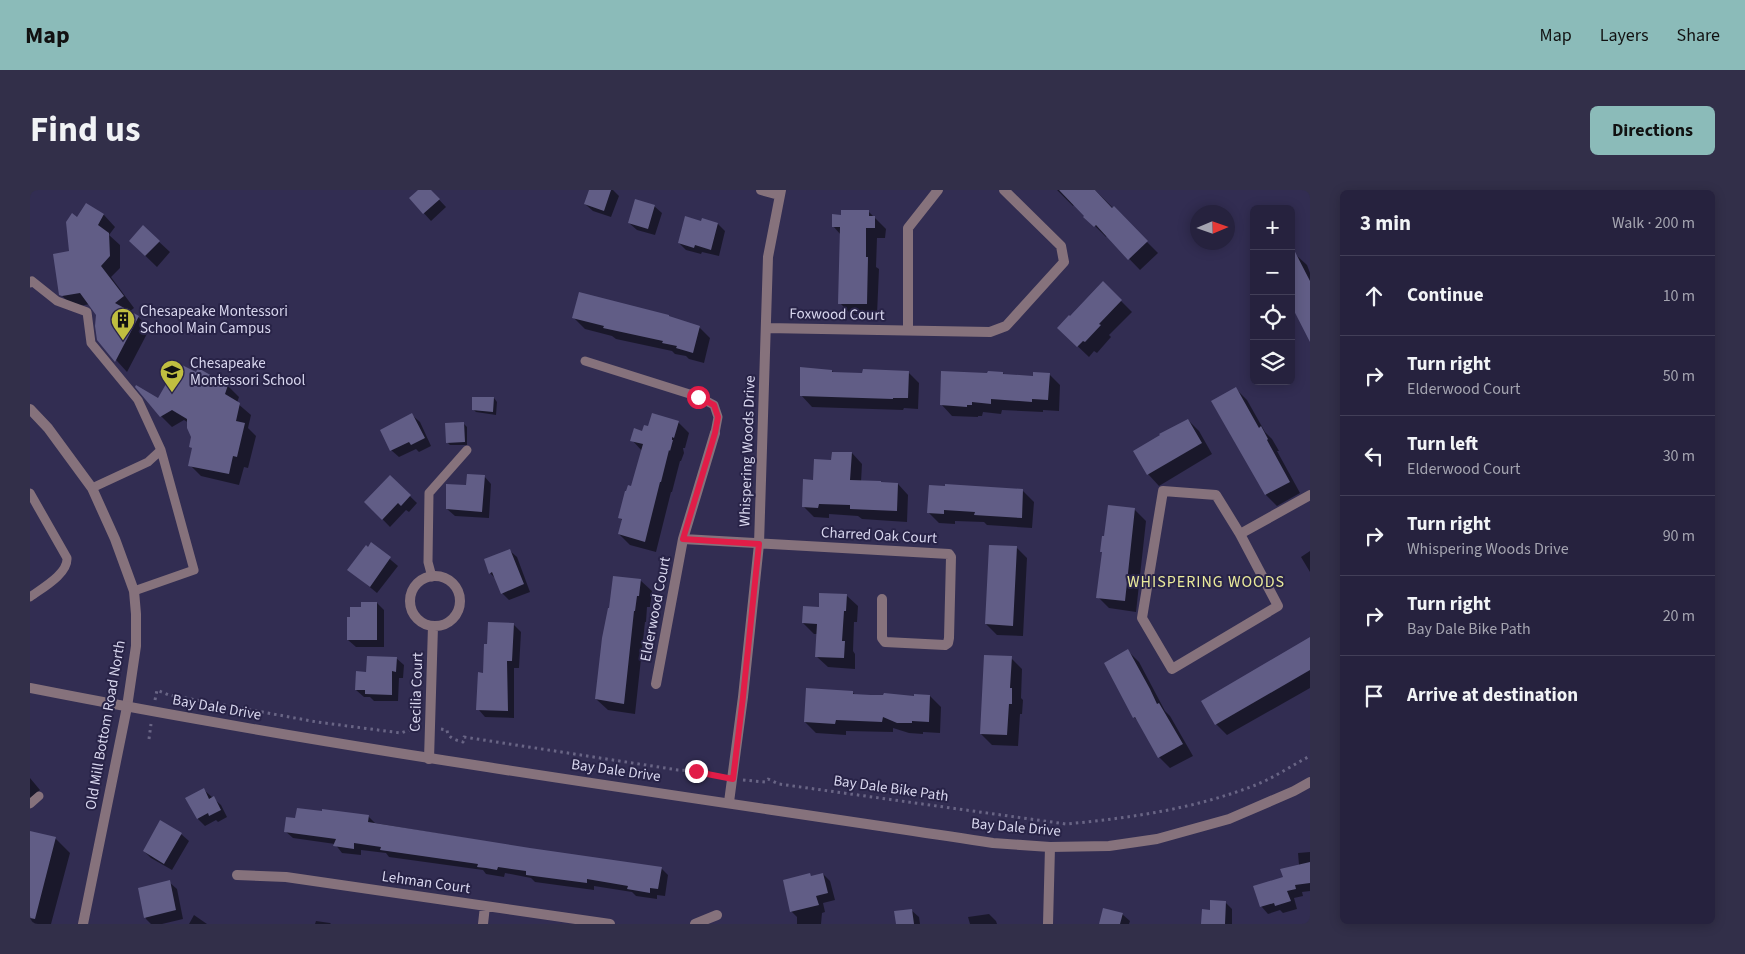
<!DOCTYPE html>
<html lang="en">
<head>
<meta charset="utf-8">
<style>
  :root { --surface:#26223e; --page:#322f49; --text:#f1f3f6; --muted:#a4a4b0; --line:#423f58; --accent:#8bbbb9 }
  body { margin:0; font-family:"Source Sans 3",sans-serif; background:var(--page); color:var(--text) }
  .controls { position:absolute; right:15px; top:15px; display:grid; overflow:hidden; border-radius:8px; box-shadow:0 2px 12px #0003 }
  .controls button { width:45px; height:45px; display:grid; place-items:center; padding:0; border:0; border-bottom:1px solid var(--line); background:var(--surface); color:var(--text); font:25px sans-serif }
  .compass { position:absolute; left:1160px; top:15px; width:45px; height:45px; border-radius:50%; background:var(--surface); box-shadow:0 2px 12px #0003; rotate:88deg }
  .stop { position:absolute; width:15px; height:15px; margin:-11px; border:4px solid #e11d48; border-radius:50%; background:#fff }
  .stop.end { background:#e11d48; border-color:#fff; box-shadow:0 1px 5px #0008 }
  .list { margin:0; padding:0; list-style:none }
  h2 { display:flex; justify-content:space-between; align-items:center; height:65px; margin:0; padding:0 20px; font-size:21px }
  h2 small { font-size:16px; font-weight:400; color:var(--muted) }
  .list li { display:grid; grid-template-columns:32px 1fr auto; gap:15px; align-items:center; box-sizing:border-box; height:80px; padding:0 20px; border-top:1px solid var(--line) }
  .list b { display:block; font-size:19px; white-space:nowrap }
  .list p { margin:0; font-size:16px; white-space:nowrap; color:var(--muted) }
  .list em { font-size:16px; font-style:normal; color:var(--muted) }
  .icon { flex:none; width:28px; height:28px; fill:none; stroke:currentColor; stroke-width:2; stroke-linecap:round; stroke-linejoin:round }
  .map { position:relative; flex:none; width:1280px; height:734px; overflow:hidden; border-radius:8px }
  header { display:flex; align-items:center; gap:30px; box-sizing:border-box; height:70px; padding:0 25px; background:var(--accent); color:#111 }
  header strong { font-size:24px }
  nav { display:flex; gap:28px; margin-inline-start:auto; font-size:18px }
  .intro { display:flex; align-items:center; justify-content:space-between; box-sizing:border-box; height:120px; padding:0 30px }
  h1 { margin:0; font-size:35px }
  .button { padding:12px 22px; border-radius:8px; background:var(--accent); color:#111; font-size:18px; font-weight:700 }
  main { display:flex; gap:30px; padding:0 30px }
  aside { flex:1; background:var(--surface); border-radius:8px; box-shadow:0 2px 12px #0003 }
  .map>svg:first-child { display:block }
  .shadow { fill:#0007 }
  .building { fill:#615d86 }
  .lines { fill:none; stroke-linecap:round; stroke-linejoin:round }
  .path { stroke:#696585; stroke-width:3; stroke-dasharray:2.5 4; stroke-linecap:butt }
  .service { stroke:#86727c; stroke-width:9 }
  .minor { stroke:#86727c; stroke-width:10 }
  .tertiary { stroke:#86727c; stroke-width:10 }
  .route { stroke:#e11d48; stroke-width:6 }
  .labels { text-anchor:middle; stroke-width:4; stroke-linejoin:round; paint-order:stroke }
  .poi-label { font-size:15px; fill:#d8d6ee; stroke:#282347; text-anchor:start }
  .street-label { font-size:15px; fill:#d8d6ee; stroke:#282347 }
  .neighbourhood-label { font-size:16px; letter-spacing:1px; fill:#eaea9b; stroke:#282347 }
</style>
</head>
<body>
<header>
<strong>Map</strong>
<nav><a>Map</a><a>Layers</a><a>Share</a></nav>
</header>
<div class="intro"><h1>Find us</h1><a class="button">Directions</a></div>
<main>
<div class="map">
<svg width="1280" height="734" viewBox="0 0 1280 734">
  <rect width="100%" height="100%" fill="#322d52"/>
  <path class="shadow" d="M390,0H400L416,17L401,31L381,9Z
    M560,0H583L589,6L581,27L563,21L555,14Z
    M1027,0H1065L1128,63L1110,80L1077,46L1076,47L1044,15L1043,16Z
    M57,15L74,25L85,37L79,45L90,55V78L81,87L104,118L99,122L108,127L120,138L97,182L68,150V124L60,114L44,117L30,104L48,29Z
    M624,16L632,23L625,45L607,40L599,33Z
    M838,21L856,39L855,48H847L846,77L849,79L847,125L821,124L810,113L811,45L803,36Z
    M672,32L688,34L695,41L689,66L672,62L671,64L656,60L649,53Z
    M113,37L140,62L127,77L100,51Z
    M1265,64L1277,75L1280,83V149L1267,124L1261,118V66Z
    M1073,93L1102,122L1079,145L1081,147L1067,163L1064,161L1059,167L1040,149L1041,128Z
    M544,128L669,137L680,148L674,173L659,169L656,166L645,164L642,161L586,149L582,146L555,139Z
    M802,181L804,183L834,184L878,182L889,193L888,219L874,218L873,220L782,217L771,205Z
    M973,183L975,186L1004,187L1019,184L1030,195L1029,221L1013,220V222L972,220L971,224L953,222L952,226H948V227L922,226L911,214Z
    M198,196L209,207L207,213L221,225L218,238L226,246L218,278L214,277L209,295L171,286L160,275L163,259L161,257L163,247L159,233L154,230L142,237L131,226L128,210Z
    M1206,199L1217,210L1235,242L1242,249L1249,261H1247L1270,303L1247,316L1236,305L1182,212Z
    M443,208H464L467,212L466,225L446,222L443,219Z
    M382,225L390,232L401,256L389,262L386,259L369,267L361,260Z
    M1158,230L1169,241L1182,264L1129,296L1118,284Z
    M648,232L659,243L655,258H653L654,263L651,271H650L642,302H641L626,362L600,355L589,344L593,331L590,328L602,297L612,261L602,250L613,242Z
    M434,234L437,237V255H420L417,252Z
    M822,263L832,274L831,292L868,294L878,305L877,332L832,329L828,326L799,324V328L784,327L773,316L785,291Z
    M454,286L461,294L459,328L425,326L417,319L438,297Z
    M360,287L387,313L379,322L376,320L360,337L336,312Z
    M993,301L1004,312L1002,338L957,335L954,332L925,331V334L909,333L898,322Z
    M1104,319L1116,331L1106,422L1079,418L1068,407L1073,363L1071,361Z
    M342,354L368,376L347,403L319,380Z
    M986,357L997,368L993,446L967,445L956,434Z
    M479,360L487,367L500,402L479,410L472,403L466,389L460,383L455,370Z
    M1280,361V382L1271,367Z
    M610,390L622,401L620,417H617L616,432H615L605,524L578,520L566,509Z
    M816,405L828,416L827,432H824L823,461L825,464V479L798,477L786,466L788,444H784L773,433L790,418Z
    M347,413L354,420V457H326L318,450L322,428L332,419Z
    M483,434L491,442L489,478H484V528L455,527L448,519L455,484Z
    M1280,451V498L1197,545L1186,534Z
    M1098,461L1109,472L1135,521L1140,526L1163,566L1140,578L1129,567L1110,533L1104,527Z
    M366,468L374,475L373,488H369L368,511H344L340,507H334L326,500Z
    M981,468L992,479L991,508L993,510L992,524H990L988,556L962,555L951,544Z
    M823,503L826,505L855,507L900,506L911,517L910,543L893,542V544L879,543L863,538V542L816,541V545L786,543L775,532Z
    M0,588L10,600L3,606L0,614Z
    M174,600L191,615L197,627L188,632L186,630L175,636L168,629Z
    M338,626L345,633L500,659L631,678L638,685L635,706L627,705V709L606,706L602,702L564,696V700L505,692L501,688L475,683L474,687L456,684L453,680L359,667L356,663L331,660V665L312,663L305,654L263,648L255,641Z
    M0,642L25,648L40,663L21,734H0Z
    M151,644L159,651L142,680L121,668L114,661Z
    M1280,662V701L1272,702L1273,706L1264,708L1267,719L1253,723L1250,720L1238,724L1231,716L1254,688L1269,675L1268,663Z
    M793,684L800,691L805,710L793,713L795,722L792,723L791,734H767V727L761,721L780,685L782,687Z
    M139,692L147,699L153,729L132,734H121L116,729L109,699Z
    M1195,712L1202,719V734H1172L1182,721Z
    M881,720L889,727L890,734H867Z
    M959,724L966,731L967,734H940L938,727Z
    M1092,724L1100,731L1099,734H1069Z
    M164,725L177,734H159Z
    M286,731L300,733L301,734H285Z"/>
  <path class="building" d="M388,0H401L410,9L393,24L379,8Z
    M559,0H581L574,21L554,14Z
    M1029,0H1065L1082,18L1084,16L1118,51L1098,70L1066,35L1064,37L1053,27L1054,26Z
    M605,9L625,15L618,39L598,33Z
    M56,13L74,24L68,35L79,43L80,66L71,76L94,106L85,113L109,126L85,172L67,150L65,136L66,125L50,103L32,106L29,105L23,64L39,61L36,32L42,23L47,27Z
    M811,20H839V26H845V38H836V67H838L837,114H808L810,37H802V24L811,25Z
    M655,26L671,31L672,28L688,33L681,60L665,55L664,58L648,53Z
    M113,35L130,51L115,66L99,51Z
    M1261,54L1280,91V152L1261,115Z
    M1073,91L1092,110L1069,134L1071,135L1055,152L1053,151L1047,157L1027,138L1039,125L1040,126Z
    M549,102L639,125V126L670,136L663,163L646,158L647,156L632,153L633,151L573,138L574,136L542,128Z
    M148,173L166,182L168,178L198,195L195,204L210,213L206,231L215,233L207,267L203,266L199,284L158,276L162,258L159,257L161,247L157,238V229L142,220L130,227L105,197L106,195L128,208Z
    M770,177L802,180V182L832,183L833,179L879,181L878,208H863V209L770,206Z
    M911,181L957,183L958,181L973,182V184L1003,186V182L1020,183L1018,210L1002,209V212L961,209V214L942,212V215H937V217L910,215Z
    M1206,197L1229,238L1231,236L1238,249L1237,250L1260,292L1235,305L1181,211Z
    M442,207H464L463,222L442,220Z
    M382,223L395,248L381,255L379,252L360,261L350,240Z
    M622,223L649,231L644,248L642,247V250H643L640,261L639,260L631,292H630L615,352L588,344L592,329L588,328L595,301H596L598,295L601,296L613,254L600,251L604,238L612,241L614,235L618,236Z
    M1158,229L1172,253L1117,285L1103,261L1130,245L1129,244Z
    M434,232L435,252L416,253L415,233Z
    M802,262H822L820,290L851,291V292L868,293L867,321L820,319V315L789,314L788,318L772,317L773,289L783,290L784,269L801,270Z
    M437,284L455,285L452,322L416,319V294L436,295Z
    M360,285L381,305L371,316L368,313L352,330L334,312Z
    M915,294L993,299L992,328L944,325L945,322L914,320V324L897,323L899,295L915,296Z
    M1078,315L1105,318L1095,411L1066,408L1072,362H1070L1072,346H1074Z
    M341,352L361,367L340,397L317,380L336,355L338,357Z
    M959,355L987,356L983,436L955,434Z
    M480,359L494,394L471,404L462,382L459,384L454,369Z
    M583,386L611,389L609,406H607L605,421H604L594,514L565,509L572,448L578,418H579Z
    M789,403L817,404L816,421H814L812,451H815L814,468L785,467L787,434L772,433L773,416L789,417Z
    M331,412H347V450H317V427H320V417H331Z
    M458,432L484,433L482,471H477L478,521L446,520L448,482L453,483L454,454H457Z
    M1280,447V480L1185,535L1171,511Z
    M1098,459L1120,499L1127,514L1129,513L1153,554L1128,568L1105,527L1103,528L1074,473Z
    M954,465L982,466L980,498H982V514H979L977,545L950,544Z
    M337,466L367,467L366,482L362,481V505L335,504V500H325L326,481L336,482Z
    M776,498L823,501V504L841,505H853L854,503L884,506V504L900,505L899,532L882,531V533H867L853,527L852,532L806,530L805,534L774,532Z
    M174,598L179,609L184,606L191,620L179,626L178,623L167,629L155,608Z
    M267,618L292,621V619L339,625L338,632L500,658L632,677L628,699L620,698V703L597,699L598,696L557,689V693L496,685V681L468,677L467,680L456,678L447,677L448,674L350,660L351,657L324,653V659L303,656L306,649L254,642L256,627L265,628Z
    M130,630L152,643L134,674L113,661Z
    M0,641L26,647L5,729L0,728Z
    M1280,672V693L1265,695L1266,699L1257,701L1261,711L1245,716L1244,713L1230,717L1223,696L1253,687L1250,679Z
    M780,683L781,686L793,683L798,703L786,706L789,715L760,722L753,690Z
    M140,690L146,720L114,728L108,698Z
    M1180,710L1196,711L1195,734H1171L1172,719L1180,720Z
    M1073,718L1093,723L1090,734H1069Z
    M882,719L884,734H866L864,721Z"/>
  <g class="lines">
    <path class="path" d="M125,510L127,500L139,505L287,532L371,543L387,537
      M411,539L417,540C418,549 427,550 433,552L434,547L648,580L675,581L677,583L689,586
      M119,549L121,534
      M713,590L735,592L738,589L749,594L1036,634C1100,628 1163,619 1223,596C1242,589 1261,576 1280,566"/>
    <path class="service" d="M0,93L2,91L27,111L57,122L61,153L108,210L131,260L118,272L62,298
      M555,171L669,207L684,215L688,227L685,243
      M0,303L37,368C38,384 12,398 0,407
      M402,387L398,372L399,303L437,260
      M104,401L164,380L131,260
      M0,614L9,606"/>
    <path class="minor" d="M731,0L749,5
      M736,138L960,142L976,136L1034,72L1031,56L974,0
      M878,140V38L908,0
      M0,219L18,238L62,298L85,349L104,401L106,424V456L97,517L53,734
      M1133,301L1186,305L1210,344L1248,416L1142,479L1112,428Z
      M1210,344L1280,305
      M653,349L919,364L921,367L919,448L918,453L915,455L855,452L852,448V409
      M380 411a25 25 0 1 1 50 0a25 25 0 1 1-50 0Z
      M626,494L653,349L685,243
      M399,569L403,436
      M699,612L713,507L729,354L738,67L751,0
      M207,685L256,687L580,734
      M453,734L455,716
      M665,734L687,725
      M1018,734L1020,657"/>
    <path class="tertiary" d="M0,498C319,561 642,604 963,653L1020,657L1079,656L1127,649L1199,629L1264,601L1280,592"/>
  </g>
  <g class="lines">
    <path class="route" d="M666,581H675L677,584L703,589L713,507L729,354L653,349L685,243L688,227L684,215L668,207"/>
  </g>
  <defs>
    <symbol id="building-pin" viewBox="-11 -11 22 30"><path d="M0 17L-7.5 6A9.5 9.5 0 1 1 7.5 6Z" fill="#c0be40" stroke="#282347"/><path d="M-4-6H4V6H1V3H-1V6H-4ZM-2.5-4.3h1.7v1.8h-1.7ZM.8-4.3h1.7v1.8H.8ZM-2.5-1h1.7V.8h-1.7ZM.8-1h1.7V.8H.8Z" fill="#111"/></symbol>
    <symbol id="school-pin" viewBox="-11 -11 22 30"><path d="M0 17L-7.5 6A9.5 9.5 0 1 1 7.5 6Z" fill="#c0be40" stroke="#282347"/><path d="M0-5L7-2L0 1L-7-2ZM-4 1L0 2.5L4 1V4Q0 6-4 4Z" fill="#111"/></symbol>
  </defs>
  <g fill-rule="evenodd">
    <use href="#building-pin" x="79" y="116" width="28" height="38"/>
    <use href="#school-pin" x="128" y="168" width="28" height="38"/>
  </g>
  <g class="labels">
    <g class="poi-label">
      <text x="110" y="126">Chesapeake Montessori<tspan x="110" dy="17">School Main Campus</tspan></text>
      <text x="160" y="178">Chesapeake<tspan x="160" dy="17">Montessori School</tspan></text>
    </g>
    <g class="street-label">
      <text transform="translate(807 124) rotate(1)" y="5">Foxwood Court</text>
      <text transform="translate(717 261) rotate(-88)" y="5">Whispering Woods Drive</text>
      <text transform="translate(849 345) rotate(3)" y="5">Charred Oak Court</text>
      <text transform="translate(625 419) rotate(-79)" y="5">Elderwood Court</text>
      <text transform="translate(386 502) rotate(-88)" y="5">Cecilia Court</text>
      <text transform="translate(187 517) rotate(10)" y="5">Bay Dale Drive</text>
      <text transform="translate(75 535) rotate(-80)" y="5">Old Mill Bottom Road North</text>
      <text transform="translate(586 580) rotate(8)" y="5">Bay Dale Drive</text>
      <text transform="translate(861 598) rotate(8)" y="5">Bay Dale Bike Path</text>
      <text transform="translate(986 637) rotate(5)" y="5">Bay Dale Drive</text>
      <text transform="translate(396 692) rotate(8)" y="5">Lehman Court</text>
    </g>
    <g class="neighbourhood-label">
      <text x="1176" y="397">WHISPERING WOODS</text>
    </g>
  </g>
</svg>
<div class="controls">
<button>+</button>
<button>−</button>
<button><svg class="icon" aria-label="locate" viewBox="0 0 24 24"><circle cx="12" cy="12" r="6"/><path d="M12 2v4M12 18v4M2 12h4M18 12h4"/></svg></button>
<button><svg class="icon" aria-label="layers" viewBox="0 0 24 24"><path d="M12 4l9 5-9 5-9-5zM3 14l9 5 9-5"/></svg></button>
</div>
<svg class="compass" viewBox="-18 -18 36 36"><path d="M0-13l5 13h-10z" fill="#e53935"/><path d="M0 13l5-13h-10z" fill="#a4a4b0"/></svg>
<div class="stop" style="left:668px;top:207px"></div>
<div class="stop end" style="left:666px;top:581px"></div>
</div>
<aside>
<h2>3 min<small>Walk · 200 m</small></h2>
<ul class="list">
<li><svg class="icon" aria-label="ahead" viewBox="0 0 24 24"><path d="M12 20V5M6 11l6-6 6 6"/></svg><div><b>Continue</b></div><em>10 m</em></li>
<li><svg class="icon" aria-label="right" viewBox="0 0 24 24"><path d="M7 20v-9h11M14 6l5 5-5 5"/></svg><div><b>Turn right</b><p>Elderwood Court</p></div><em>50 m</em></li>
<li><svg class="icon" aria-label="left" viewBox="0 0 24 24"><path d="M17 20v-9H6M10 6l-5 5 5 5"/></svg><div><b>Turn left</b><p>Elderwood Court</p></div><em>30 m</em></li>
<li><svg class="icon" aria-label="right" viewBox="0 0 24 24"><path d="M7 20v-9h11M14 6l5 5-5 5"/></svg><div><b>Turn right</b><p>Whispering Woods Drive</p></div><em>90 m</em></li>
<li><svg class="icon" aria-label="right" viewBox="0 0 24 24"><path d="M7 20v-9h11M14 6l5 5-5 5"/></svg><div><b>Turn right</b><p>Bay Dale Bike Path</p></div><em>20 m</em></li>
<li><svg class="icon" aria-label="arrive" viewBox="0 0 24 24"><path d="M6 21V4h12l-3 4 3 4H6"/></svg><div><b>Arrive at destination</b></div></li>
</ul>
</aside>
</main>
</body>
</html>
